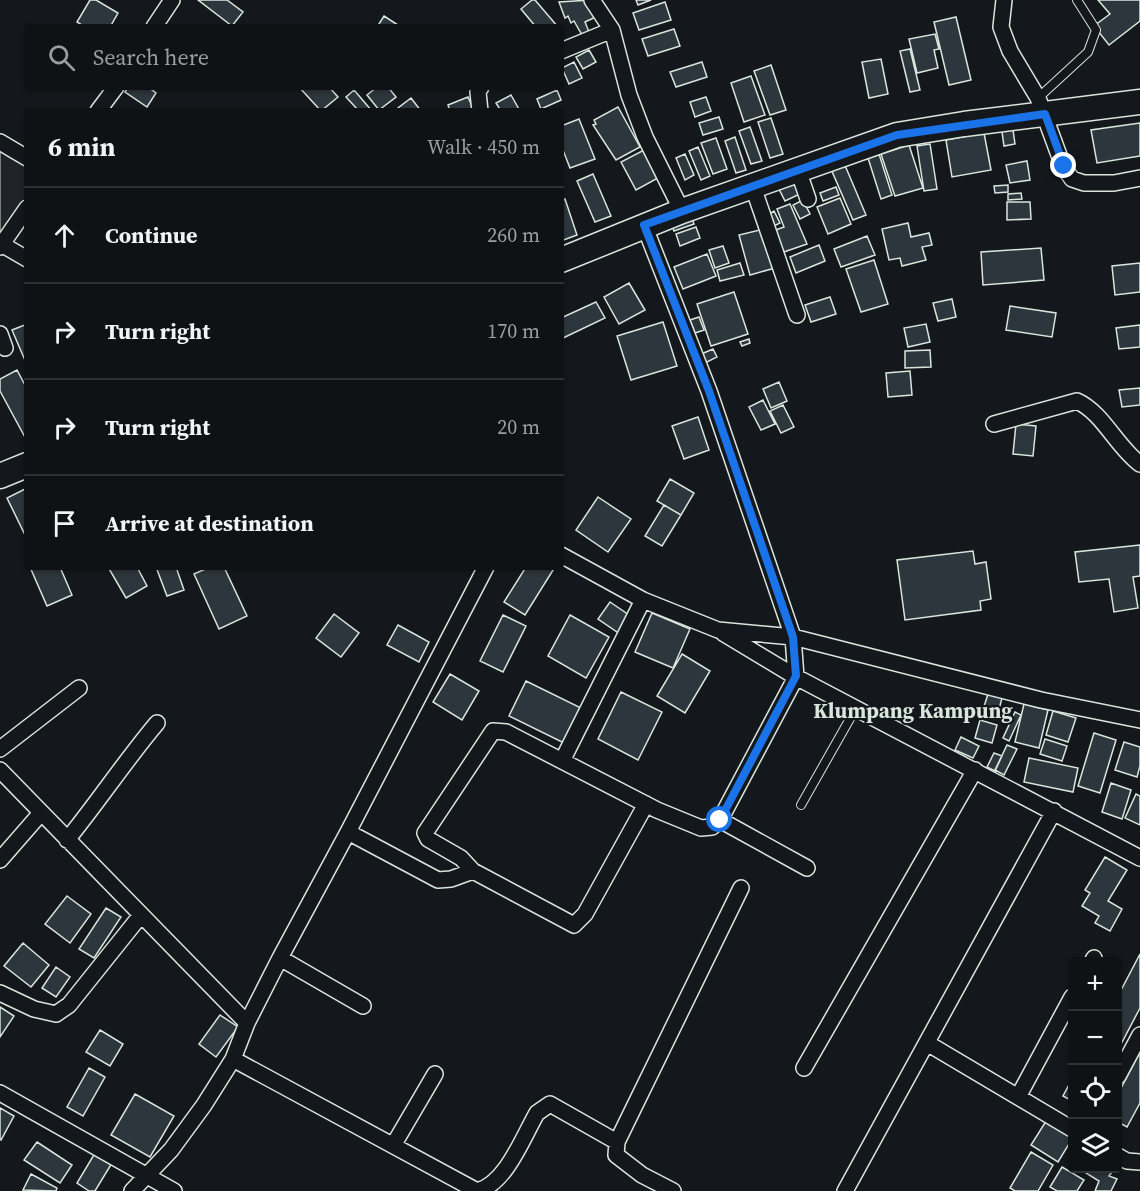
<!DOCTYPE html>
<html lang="en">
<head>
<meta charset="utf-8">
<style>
  :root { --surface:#0f1215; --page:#1d2022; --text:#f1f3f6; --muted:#9b9ea0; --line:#2f3234 }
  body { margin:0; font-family:"Source Serif 4",serif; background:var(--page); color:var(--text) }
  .controls { position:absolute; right:18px; bottom:18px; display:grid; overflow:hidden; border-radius:6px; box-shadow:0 2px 4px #0004 }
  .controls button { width:54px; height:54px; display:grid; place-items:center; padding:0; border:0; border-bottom:2px solid var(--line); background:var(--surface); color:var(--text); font:30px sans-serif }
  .stop { position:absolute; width:18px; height:18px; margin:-14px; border:4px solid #1a73e8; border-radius:50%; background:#fff }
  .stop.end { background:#1a73e8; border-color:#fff; box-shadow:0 2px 6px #0008 }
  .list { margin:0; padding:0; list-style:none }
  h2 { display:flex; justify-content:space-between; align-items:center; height:78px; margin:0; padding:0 24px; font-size:26px }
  h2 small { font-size:20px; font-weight:400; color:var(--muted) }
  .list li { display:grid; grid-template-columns:39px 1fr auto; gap:18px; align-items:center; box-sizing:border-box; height:96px; padding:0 24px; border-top:2px solid var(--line) }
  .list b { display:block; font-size:22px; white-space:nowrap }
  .list em { font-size:20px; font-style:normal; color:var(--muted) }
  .icon { flex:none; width:33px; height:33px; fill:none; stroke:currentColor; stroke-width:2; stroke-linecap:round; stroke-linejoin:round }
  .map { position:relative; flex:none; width:1140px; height:1191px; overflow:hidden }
  .search { position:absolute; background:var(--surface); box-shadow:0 2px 4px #0004; left:24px; top:24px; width:540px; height:66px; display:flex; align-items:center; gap:15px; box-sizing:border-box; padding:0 21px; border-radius:6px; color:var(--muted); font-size:22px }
  .panel { position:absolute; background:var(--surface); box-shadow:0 2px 4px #0004; left:24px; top:108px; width:540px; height:462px; border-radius:6px }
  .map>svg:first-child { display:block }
  .green { fill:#202428; stroke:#939e99; stroke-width:1.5 }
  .building { fill:#2c363c; stroke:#d8e6dc; stroke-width:1.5 }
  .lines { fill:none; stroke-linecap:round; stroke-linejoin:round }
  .lane-casing { stroke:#d8e6dc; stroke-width:10 }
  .street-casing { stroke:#d8e6dc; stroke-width:18 }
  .primary-casing { stroke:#d8e6dc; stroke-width:27 }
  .lane { stroke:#14181c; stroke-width:8 }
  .street { stroke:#14181c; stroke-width:15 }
  .primary { stroke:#14181c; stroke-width:24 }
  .route { stroke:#1a73e8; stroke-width:8 }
  .labels { text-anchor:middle; stroke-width:4.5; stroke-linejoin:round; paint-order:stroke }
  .quarter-label { font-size:21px; font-weight:bold; fill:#d8e6dc; stroke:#14181c }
</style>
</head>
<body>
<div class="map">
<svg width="1140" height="1191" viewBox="0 0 1140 1191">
  <rect width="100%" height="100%" fill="#14181c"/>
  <path class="green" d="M0,142L27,158V208L0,243Z"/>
  <path class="building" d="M90,0H96L118,13L110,27H85L77,22Z
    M198,0H227L243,12L232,26Z
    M532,0H535L558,27H536L521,9Z
    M591,0L598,16L585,22L589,32L582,35L574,21L571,23L568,16L565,18L559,2Z
    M636,0H651L638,5Z
    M1098,0H1140V21L1109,45L1094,26L1110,14Z
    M665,2L671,20L639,30L633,13Z
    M384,16L401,27H377Z
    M956,17L971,80L949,85L934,22Z
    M674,29L680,46L648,56L642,39Z
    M935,34L939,49L934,50L938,68L917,73L909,39Z
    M910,49L920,90L910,92L900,51Z
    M589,50L596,62L583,69L576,57Z
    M881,59L888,94L869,98L862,62Z
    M574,62L582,78L569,84L562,68Z
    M702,62L707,77L676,87L670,72Z
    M771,65L786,110L770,115L754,71Z
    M751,76L765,115L744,122L731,83Z
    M128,87H148L156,93L147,107L125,92Z
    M299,87H329L338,97L321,111Z
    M377,87H388L396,97L379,110L367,95Z
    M354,90L372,111H359L346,97Z
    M557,90L561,100L541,109L537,99Z
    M511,95L520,111H501L496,103Z
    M468,97L474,111H450L448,105Z
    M706,97L711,111L695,117L690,102Z
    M411,98L421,111H400L398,108Z
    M618,107L640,147L616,160L593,125L596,124L594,120Z
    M719,117L723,129L703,135L699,123Z
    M771,118L783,154L770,158L758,122Z
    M579,119L595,159L570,168L561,145V126Z
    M1012,123L1015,144L1004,146L1001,125Z
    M1140,123V156L1097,163L1091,130Z
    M750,127L762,161L751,164L739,131Z
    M984,133L991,170L952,177L946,140Z
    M735,137L746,170L736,173L725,141Z
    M716,138L727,169L713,174L701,143Z
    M930,144L937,189L924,191L917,146Z
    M909,145L923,188L895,196L881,154Z
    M698,147L710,176L701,180L689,151Z
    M644,150L658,178L636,190L621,162Z
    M685,154L694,175L685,180L676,158Z
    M879,154L892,195L881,199L868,158Z
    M1027,161L1030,180L1010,183L1006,165Z
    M844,163L866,215L853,220L831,169Z
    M593,174L611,216L595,222L577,181Z
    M793,175L802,193L785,201L776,183Z
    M1008,185V192L995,193L994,186Z
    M836,187L839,195L823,201L820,193Z
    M1021,193L1022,199L1008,200V194Z
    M840,198L851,224L828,234L817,207Z
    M565,199L577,235L561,241V201Z
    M803,200L810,214L800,219L793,205Z
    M1007,202H1030L1031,219L1007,220Z
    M790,204L807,244L781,253L773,231L784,227L777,209Z
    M774,211L780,223L772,227L766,216Z
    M691,216L694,224L674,231L671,223Z
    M908,223L911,237L929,233L932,245L922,247L926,260L902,266L900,258L889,260L882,229Z
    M696,227L700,238L680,246L676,234Z
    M764,229L775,268L750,275L739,235Z
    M867,236L875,255L841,267L834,249Z
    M819,245L825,261L796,273L790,257Z
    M723,246L729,263L715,268L709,250Z
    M1041,248L1044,280L983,285L981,252Z
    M707,254L716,276L683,289L674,267Z
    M874,260L888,304L861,312L846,269Z
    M740,263L744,275L720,281L717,270Z
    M1140,263V292L1115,295L1112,266Z
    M629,283L645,310L619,324L604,297Z
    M734,292L748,334L711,346L697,304Z
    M830,297L836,314L811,322L805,305Z
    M952,299L956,317L938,321L933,303Z
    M596,302L605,318L561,339V318Z
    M1010,306L1056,313L1052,337L1006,330Z
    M699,317L704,330L695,333L690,320Z
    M663,322L677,366L631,380L617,336Z
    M27,324V365L12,330Z
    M926,324L930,342L908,347L904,328Z
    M1140,325V347L1119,349L1116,328Z
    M749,339L750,343L742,346L740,342Z
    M713,349L717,357L703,364L699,355Z
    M930,350L931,367L905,368V351Z
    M17,370L27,389V441L0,391V379Z
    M910,371L912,395L888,397L886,373Z
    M779,382L787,401L771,408L763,389Z
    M1140,388V405L1122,407L1119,390Z
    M763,400L775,424L761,430L749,407Z
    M783,405L794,427L781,433L770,411Z
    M698,417L709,450L684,459L672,426Z
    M1016,424L1036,426L1033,456L1013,454Z
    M670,479L694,493L681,515L657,501Z
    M27,488V539L7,498Z
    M598,497L631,519L608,552L576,530Z
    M664,505L681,515L662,546L645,536Z
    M1140,545V576L1133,577L1138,608L1114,612L1109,579L1079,582L1075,552Z
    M973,551L975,564L986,562L991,599L980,601L981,610L905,620L897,560Z
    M30,567H60L72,595L47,606Z
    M108,567H137L147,586L126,598Z
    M156,567H176L184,590L167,596Z
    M210,567H224L247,616L219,629L194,574Z
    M526,567H555L525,615L504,602Z
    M610,602L632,617L620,634L598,619Z
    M652,613L690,629L673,668L635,652Z
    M334,614L359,633L341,657L316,638Z
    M503,615L526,626L503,672L480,661Z
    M570,615L609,637L586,678L548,656Z
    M398,625L429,642L419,662L387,645Z
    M682,654L710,671L685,713L657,696Z
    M450,674L479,691L462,720L433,702Z
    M526,681L581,708L564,743L509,716Z
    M621,692L662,712L638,760L598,739Z
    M988,694L1002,698L997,717L982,713Z
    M1024,704L1048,710L1039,748L1015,742Z
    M1053,711L1076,718L1068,742L1046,735Z
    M1015,712L1021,715L1009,741L1003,738Z
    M980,720L997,725L992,743L975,738Z
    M1094,733L1116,740L1100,793L1078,786Z
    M961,737L979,746L973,758L955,750Z
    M1045,739L1067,746L1062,761L1040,754Z
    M1124,742L1140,747V766L1137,777L1115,770Z
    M1007,745L1017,749L1004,775L995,770Z
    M994,753L1002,756L995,771L987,767Z
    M1029,758L1078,768L1073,792L1024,782Z
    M1111,783L1131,790L1122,819L1102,812Z
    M1136,794L1140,796V825L1125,818Z
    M1105,857L1127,870L1108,901L1122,909L1110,931L1095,923L1099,916L1082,906L1090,893L1085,890Z
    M67,896L91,914L70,943L45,924Z
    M106,908L121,917L94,958L79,949Z
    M23,943L49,965L31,987L4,966Z
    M1140,954V1008L1118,1050V996Z
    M56,967L70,977L56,997L42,988Z
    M0,1007L14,1016L0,1037Z
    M220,1015L238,1027L216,1057L199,1044Z
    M100,1030L123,1044L110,1066L86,1052Z
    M1140,1052V1103L1127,1127L1118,1122V1094Z
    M89,1068L105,1077L83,1116L67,1107Z
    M1072,1079V1101L1063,1096Z
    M135,1094L174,1116L150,1157L111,1135Z
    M0,1108L14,1116L1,1140L0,1139Z
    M1048,1118L1072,1133V1139L1058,1162L1031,1145Z
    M37,1142L72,1165L60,1183L24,1160Z
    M1031,1152L1053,1165L1038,1191H1015L1010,1188Z
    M95,1153L112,1163L95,1191H89L77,1183Z
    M1062,1167L1084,1180L1077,1191H1057L1050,1187Z
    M1078,1168H1107L1112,1172L1109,1176L1117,1179L1111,1191H1095L1099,1181Z
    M31,1174L57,1188L56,1191L23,1190Z"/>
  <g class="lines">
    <defs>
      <path id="lane" d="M1038,98L1088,52L1096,30L1077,0
        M801,805L856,708"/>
      <path id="street" d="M592,0L612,30L629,95L645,137L682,211
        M1004,0L1001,27L1010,51L1038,98L1063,166L1072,179L1084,183H1114L1140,178
        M154,27L172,0
        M561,51L612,30
        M98,111L116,87
        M480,111L478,92L481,87
        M0,142L27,158
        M798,170L808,199
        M753,187L797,315
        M3,245L27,259
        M0,247L27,208
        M0,334L5,348
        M994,424L1077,401C1103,413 1116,446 1140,464
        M561,555L643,600L718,630L793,637L1041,700L1140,720
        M723,633L796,677L1140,858
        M0,749L79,688
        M562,761L643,600
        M0,770L247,1023
        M720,820L807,868
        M348,832L438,880L451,879L473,871L574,925L585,914L646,804
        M67,840C98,802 125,761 157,723
        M0,860L41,813
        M473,871L461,858L428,839L425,833L493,731L506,732L657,810L701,828L712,827L720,820L796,677L793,637L709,391L644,225
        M280,958L363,1006
        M1092,962L1094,958
        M0,993L34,1009L56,1014L69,1005L141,915
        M927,1043L1072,1129
        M233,1059L477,1191C506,1184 523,1137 537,1113L550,1104L617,1142
        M804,1068L975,770
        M1118,1076L1140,1035
        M0,1093L174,1191
        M1018,1097L1072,997
        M394,1144L435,1074
        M1118,1156L1127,1161L1140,1162
        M132,1191L171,1150L204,1105L233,1059L247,1023L280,958L348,832L486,567
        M673,1191L642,1175L616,1155L617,1142L741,888
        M845,1191L1054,811"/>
      <path id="primary" d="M561,260L682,211L897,135L964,124L1140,102
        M0,476L27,465"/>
    </defs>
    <use href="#lane" class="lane-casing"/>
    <use href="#street" class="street-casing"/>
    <use href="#primary" class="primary-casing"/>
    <use href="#lane" class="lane"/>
    <use href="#street" class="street"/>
    <use href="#primary" class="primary"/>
  </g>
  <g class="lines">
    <path class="route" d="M720,820L796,676L793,637L709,391L644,225L897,135L1045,114L1064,166"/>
  </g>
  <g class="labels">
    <g class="quarter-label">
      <text x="913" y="718">Klumpang Kampung</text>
    </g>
  </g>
</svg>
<div class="controls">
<button>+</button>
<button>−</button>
<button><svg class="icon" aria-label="locate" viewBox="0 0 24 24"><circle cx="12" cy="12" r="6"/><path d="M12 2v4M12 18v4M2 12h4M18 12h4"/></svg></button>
<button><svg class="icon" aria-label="layers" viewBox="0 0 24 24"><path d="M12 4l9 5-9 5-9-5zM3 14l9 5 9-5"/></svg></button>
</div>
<div class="stop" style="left:720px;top:820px"></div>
<div class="stop end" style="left:1064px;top:166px"></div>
<div class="search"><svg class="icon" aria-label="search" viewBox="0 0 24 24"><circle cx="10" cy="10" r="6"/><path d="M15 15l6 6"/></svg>Search here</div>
<section class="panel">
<h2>6 min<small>Walk · 450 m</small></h2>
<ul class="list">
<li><svg class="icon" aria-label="ahead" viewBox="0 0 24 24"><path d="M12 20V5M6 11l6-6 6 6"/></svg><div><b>Continue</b></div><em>260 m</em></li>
<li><svg class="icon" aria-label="right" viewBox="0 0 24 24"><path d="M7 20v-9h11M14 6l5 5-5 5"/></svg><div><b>Turn right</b></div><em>170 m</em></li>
<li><svg class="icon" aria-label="right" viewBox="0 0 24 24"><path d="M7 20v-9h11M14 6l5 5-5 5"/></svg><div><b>Turn right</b></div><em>20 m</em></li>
<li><svg class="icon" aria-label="arrive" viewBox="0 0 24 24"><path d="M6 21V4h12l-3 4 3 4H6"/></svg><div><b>Arrive at destination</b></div></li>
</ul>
</section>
</div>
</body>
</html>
